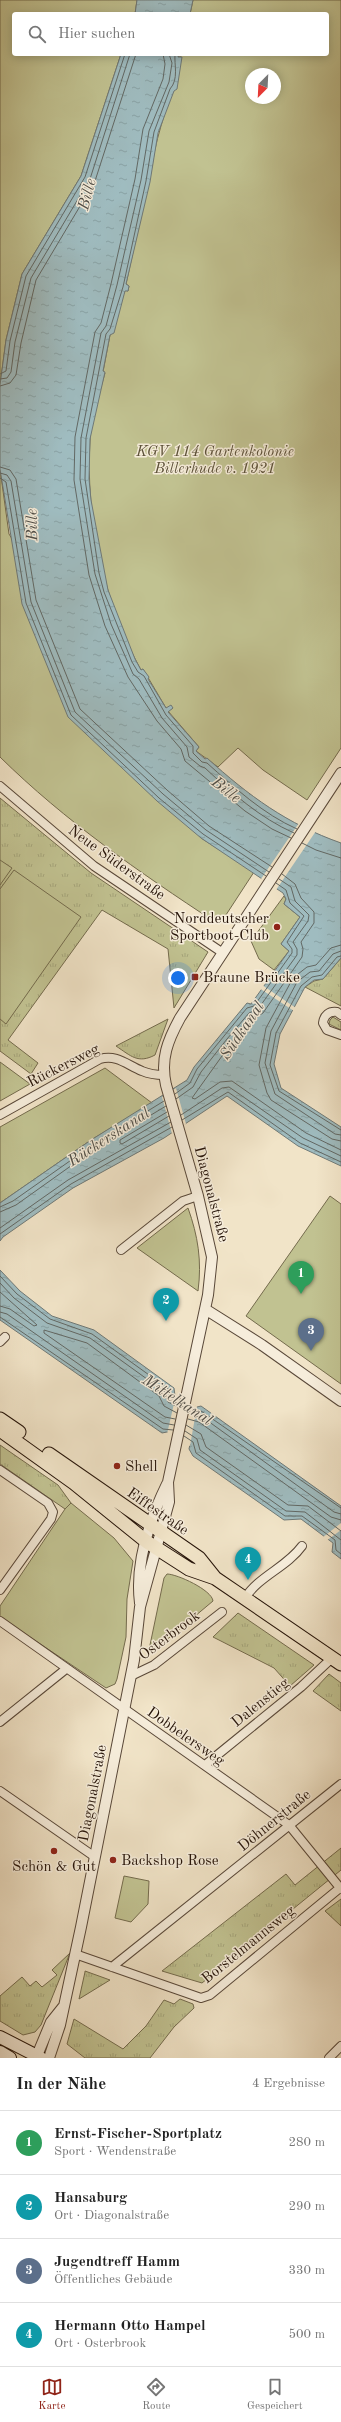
<!DOCTYPE html>
<html lang="de">
<head>
<meta charset="utf-8">
<style>
  :root { --surface:#fff; --page:#f6f6f6; --text:#222; --muted:#767676; --line:#e0e0e0; --accent:#8f2418 }
  body { margin:0; font-family:"Old Standard TT",serif; background:var(--page); color:var(--text) }
  .compass { position:absolute; left:245px; top:68px; width:36px; height:36px; border-radius:50%; background:var(--surface); box-shadow:0 2px 10px #0003; rotate:204deg }
  .you { position:absolute; left:178px; top:978px; width:14px; height:14px; margin:-10px; border:3px solid #fff; border-radius:50%; background:#1a73e8; box-shadow:0 0 0 6px #1a73e833 }
  .badge { display:grid; place-items:center; width:26px; height:26px; border-radius:50%; background:var(--accent); color:#fff; font-size:13px; font-weight:700 }
  .pin { position:absolute; translate:-50% -33px; filter:drop-shadow(0 1px 2px #0008) }
  .pin::after { content:''; position:absolute; top:21px; width:14px; height:12px; background:inherit; clip-path:polygon(0 0,100% 0,50% 100%) }
  .list { margin:0; padding:0; list-style:none }
  h2 { display:flex; justify-content:space-between; align-items:center; height:52px; margin:0; padding:0 16px; font-size:17px }
  h2 small { font-size:13px; font-weight:400; color:var(--muted) }
  .list li { display:grid; grid-template-columns:26px 1fr auto; gap:12px; align-items:center; box-sizing:border-box; height:64px; padding:0 16px; border-top:1px solid var(--line) }
  .list b { display:block; font-size:15px; white-space:nowrap }
  .list p { margin:0; font-size:13px; white-space:nowrap; color:var(--muted) }
  .list em { font-size:13px; font-style:normal; color:var(--muted) }
  .icon { flex:none; width:22px; height:22px; fill:none; stroke:currentColor; stroke-width:2; stroke-linecap:round; stroke-linejoin:round }
  .map { position:relative; flex:none; width:341px; height:2058px; overflow:hidden }
  .search { position:absolute; background:var(--surface); box-shadow:0 2px 10px #0003; left:12px; right:12px; top:12px; height:44px; display:flex; align-items:center; gap:10px; box-sizing:border-box; padding:0 14px; border-radius:4px; color:var(--muted); font-size:15px }
  .sheet { height:308px; background:var(--surface) }
  nav { display:flex; justify-content:space-around; align-items:center; box-sizing:border-box; height:56px; border-top:1px solid var(--line); background:var(--surface); font-size:11px; color:var(--muted) }
  nav a { display:grid; justify-items:center; gap:2px }
  nav .on { color:var(--accent) }
  .map>svg:first-child { display:block }
  .grass { fill:url(#grass-tufts); stroke:#746b4d }
  .green { fill:#c1c291; stroke:#746b4d; fill-rule:evenodd }
  .water { fill:url(#water-ripples); stroke:#6f7977 }
  .pier { fill:#f1e4c8 }
  .lines { fill:none; stroke-linecap:round; stroke-linejoin:round }
  .shore { stroke:#626864; stroke-width:1 }
  .minor-casing { stroke:#594839; stroke-width:10 }
  .tertiary-casing { stroke:#594839; stroke-width:12 }
  .secondary-casing { stroke:#261409; stroke-width:14 }
  .primary-casing { stroke:#261409; stroke-width:15 }
  .minor { stroke:#f6eddb; stroke-width:8 }
  .tertiary { stroke:#f6eddb; stroke-width:10 }
  .secondary { stroke:#f6eddb; stroke-width:12 }
  .primary { stroke:#f1e4c8; stroke-width:13 }
  .poi-dot { fill:#8f2418; stroke:#f6eddb; stroke-width:1.5 }
  .labels { text-anchor:middle; stroke-width:3; stroke-linejoin:round; paint-order:stroke }
  .park-label { font-size:15px; font-style:italic; fill:#5c5139; stroke:#f6eddb }
  .street-label { font-size:15px; fill:#261409; stroke:#f6eddb }
  .poi-label { font-size:15px; fill:#261409; stroke:#f6eddb; text-anchor:start }
  .water-label { font-size:16px; font-style:italic; fill:#504f49; stroke:#f6eddb }
</style>
</head>
<body>
<div class="map">
<svg width="341" height="2058" viewBox="0 0 341 2058">
  <defs>
    <pattern id="grass-tufts" width="24" height="20" patternUnits="userSpaceOnUse"><rect width="24" height="20" fill="#c1c291"/><path d="M3 7l-1-3M5 7V3M7 7l1-3M15 17l-1-3M17 17v-4M19 17l1-3" fill="none" stroke="#a6a67c"/></pattern>
    <pattern id="water-ripples" width="26" height="14" patternUnits="userSpaceOnUse"><rect width="26" height="14" fill="#9fbcc0"/><path d="M2 4q2-2 4 0t4 0M15 11q2-2 4 0t4 0" fill="none" stroke="#89a1a4"/></pattern>
  </defs>
  <rect width="100%" height="100%" fill="#f1e4c8"/>
  <filter id="stains"><feTurbulence type="fractalNoise" baseFrequency=".005" numOctaves="4"/><feColorMatrix values="0 0 0 0 .2 0 0 0 0 .09 0 0 0 0 .02 0 0 0 .5 -.17"/></filter>
  <radialGradient id="worn" r=".72"><stop offset=".6" stop-color="#630" stop-opacity="0"/><stop offset="1" stop-color="#630" stop-opacity=".3"/></radialGradient>
  <path class="grass" d="M0,798L91,873L208,952L174,1008L168,949L102,910L8,1040L38,1063L31,1074L0,1051Z
    M341,958V1006L305,987L314,981L323,979Z
    M333,1017L341,1022V1030L329,1024L330,1020Z
    M168,1019L155,1055C138,1064 131,1056 116,1046Z
    M0,1445L58,1485L71,1503L65,1509L0,1464Z
    M238,1613L314,1665L290,1686L274,1668L213,1637Z
    M329,1674L341,1683V1711L313,1691Z
    M341,1848V1870L202,1983L162,1971L286,1874L295,1885Z
    M341,1899V1926L325,1911Z
    M70,1953L41,2025L35,2032L23,2035L0,2021V1996L22,1977L30,1986L36,1981L42,1987L57,1975L52,1970Z
    M85,1971L110,1980L79,1999L85,1972Z
    M180,1999L193,2004L194,2008L174,2027L150,2058H85L67,2044L74,2019L123,2049L146,2026L164,2000L174,2004Z"/>
  <path class="green" d="M0,0H137L135,14H14V54H121L81,176L22,274L6,340L0,385Z
    M193,0H341V748L307,800L263,770L238,748L218,767L196,751L199,747L168,711L173,708H166L143,669L141,670C105,605 85,518 90,441C91,418 99,395 105,373L103,372L110,335L125,290L128,291L129,286L126,284L152,166C157,129 173,94 181,57H178L179,54H327V14H190ZM251,74H275V98H251Z
    M0,469L9,534L201,838L254,872L222,921L215,922C139,872 65,821 0,757Z
    M0,860L12,868L0,885Z
    M14,870L81,917L6,1024L0,1019V889Z
    M284,896L286,899L284,904L300,917L281,944L289,951L274,970L259,959L251,941Z
    M0,1062L30,1084L0,1101Z
    M105,1068L152,1103L91,1140L0,1203V1127Z
    M330,1196L341,1204V1384L246,1316Z
    M188,1208C198,1236 202,1261 198,1291L137,1248Z
    M71,1503L114,1538L133,1561L127,1599L126,1637L117,1679L115,1684L106,1688L0,1617V1606L65,1509Z
    M167,1574C177,1574 212,1590 213,1601L157,1648L151,1649L150,1645L164,1578Z
    M124,1876L149,1881L148,1904L131,1922L115,1918Z"/>
  <path class="water" d="M137,0H193L190,14H135Z
    M121,54H179L178,57H182L177,89L174,91L158,133L150,182L126,284L129,286L128,291H125L114,333L110,335L103,371L105,372L90,439L89,479L91,500L108,590L135,659L141,670L143,669L149,677L148,679L166,708L171,705L173,708L168,712L199,747L196,751L205,759L207,758C249,796 287,824 341,843V958L323,979L314,980L305,987L280,1034L274,1064L281,1088L341,1127V1166L298,1146L227,1096L164,1138L73,1188L3,1237L0,1241V1203L91,1140L187,1080L194,1067L247,1003L251,1004L289,951L281,944L300,917L284,904L286,899L283,893L201,838L157,801L68,717L22,604L0,469V385L6,340L22,274L81,176Z
    M0,1270L20,1291L52,1316L94,1330L174,1388L175,1396L197,1407L201,1406L341,1506V1559L332,1552L333,1543L301,1519L284,1520L193,1456L189,1449L190,1444L167,1432L162,1433L0,1320Z"/>
  <path class="pier" d="M299,823L316,831L276,890L261,879Z
    M262,985L296,1008L294,1011L259,988Z
    M176,1088L186,1124L172,1134L162,1097Z
    M176,1395L197,1406L190,1446L167,1434Z
    M341,1523V1530L326,1541L322,1538Z"/>
  <g class="lines">
    <path class="shore" d="M163,54L165,64L163,79L143,129L135,179L111,284L101,323L95,332L75,437L74,480L89,575L105,626L128,677L157,721L181,749L185,761L245,811L272,829L291,838
      M169,54L172,63L169,82L149,131L141,180L117,285L106,326L101,333L81,438L80,479L95,574L111,624L133,674L139,679L162,718L187,747L189,757L200,766L205,768C232,793 260,818 294,833
      M175,54C174,65 179,79 170,89L154,132L146,181L123,287L110,329L106,334L86,438L85,479L99,573L104,592L132,662L138,672L144,676L166,715L193,746V753L202,762L207,763C235,788 263,814 297,829
      M0,374L6,371L10,341L26,276L85,177L125,54
      M0,379L7,378L11,372L15,342L31,278L90,179L130,54
      M0,386L10,383L16,375L21,343L36,280L95,181L136,54
      M0,467L10,470L16,479L36,600L80,709L167,790L209,826L272,867
      M0,473L7,475L11,481L31,602L75,712L163,794L206,830L269,872
      M0,478L6,482L26,603L71,715L159,798L203,834L266,876
      M302,843L316,850L341,858
      M282,874L295,884L301,898L314,912V923L301,942L303,949L302,957L263,1013L253,1019L232,1042L192,1098L195,1099L220,1082L232,1081L306,1133L341,1150
      M341,945L331,948L316,965L307,967L293,978L266,1028L259,1065L267,1093L271,1100L332,1139L341,1141
      M341,951L333,954L319,971L310,972L297,982L271,1031L265,1063L275,1094L335,1134L341,1135
      M341,956L337,957L322,975L312,977L301,986L276,1033L270,1065L279,1091L341,1130
      M175,1094L190,1083L197,1069L247,1008L254,1006L292,953V949L287,942L304,916L290,903L286,890L276,883
      M176,1099L193,1087L201,1072L227,1039L249,1013L258,1009L297,955V949L293,942L308,921L309,915L295,901L291,887L279,879
      M167,1112L120,1140V1143L122,1144L169,1116
      M181,1115L222,1088L229,1087L303,1138L341,1156
      M182,1120L228,1092L300,1143L341,1162
      M0,1207L13,1201L94,1144L164,1101
      M0,1212L16,1205L96,1148L166,1106
      M0,1228L68,1180L171,1122
      M0,1234L71,1184L172,1127
      M0,1276L17,1294L50,1319L92,1334L170,1390L172,1398L179,1402
      M0,1283L14,1298L47,1323L90,1338L165,1392L168,1402L178,1407
      M0,1292L37,1325L34,1326L10,1309L0,1306
      M0,1312L7,1314L163,1423L174,1425
      M0,1317L163,1429L173,1430
      M190,1408L201,1411L341,1508
      M189,1413L201,1416L334,1512L341,1514
      M175,1419L165,1417L44,1333V1330L87,1343L159,1396L164,1406L177,1413
      M188,1419L199,1422L331,1517L341,1520
      M186,1425L201,1434L206,1447L288,1505L308,1506L341,1531
      M185,1431L197,1439L200,1450L286,1511L305,1512L341,1540
      M184,1436L193,1442L196,1453L285,1516H302L335,1540L336,1550L341,1554"/>
    <defs>
      <path id="minor" d="M0,786L94,866L223,953
        M341,1015L337,1012C329,1011 324,1015 323,1023L327,1030L341,1035
        M0,1115L100,1059C117,1054 127,1065 142,1071C149,1074 156,1075 164,1075
        M121,1250L183,1201L198,1196
        M0,1342L5,1337
        M0,1470L48,1503L53,1512L51,1519L0,1590
        M245,1598C259,1576 287,1567 302,1546
        M0,1621L289,1825L341,1889
        M131,1676L154,1665L222,1612
        M0,1722L66,1669
        M205,1765L301,1687L332,1658
        M0,1791L95,1857
        M75,1954L201,1998L210,1995L341,1887
        M112,1967L341,1784
        M329,2058L341,2046"/>
      <path id="tertiary" d="M205,1309L262,1345L341,1401
        M140,1603C135,1564 150,1519 167,1484
        M36,2058L51,2022L63,2007
        M49,2058L60,2025L81,1927L134,1660L140,1607L169,1502L168,1482L208,1295L212,1257L198,1196L166,1085C160,1059 168,1040 180,1018L341,773"/>
      <path id="secondary" d="M0,2037L41,2058
        M0,2052L10,2058"/>
      <path id="primary" d="M0,1419L19,1432
        M0,1430L74,1483L147,1542L189,1569L215,1578L341,1664
        M49,1454L199,1558L215,1578"/>
    </defs>
    <use href="#minor" class="minor-casing"/>
    <use href="#tertiary" class="tertiary-casing"/>
    <use href="#secondary" class="secondary-casing"/>
    <use href="#primary" class="primary-casing"/>
    <use href="#minor" class="minor"/>
    <use href="#tertiary" class="tertiary"/>
    <use href="#secondary" class="secondary"/>
    <use href="#primary" class="primary"/>
  </g>
  <g class="poi-dot">
    <circle cx="277" cy="927" r="4"/>
    <rect x="191" y="973" width="8" height="8" rx="2"/>
    <circle cx="117" cy="1466" r="4"/>
    <circle cx="54" cy="1851" r="4"/>
    <circle cx="113" cy="1860" r="4"/>
  </g>
  <g class="labels">
    <g class="park-label">
      <text x="215" y="456">KGV 114 Gartenkolonie<tspan x="215" dy="17">Billerhude v. 1921</tspan></text>
    </g>
    <g class="street-label">
      <text transform="translate(117 862) rotate(36)" y="5">Neue Süderstraße</text>
      <text transform="translate(63 1065) rotate(-27)" y="5">Rückersweg</text>
      <text transform="translate(212 1194) rotate(75)" y="5">Diagonalstraße</text>
      <text transform="translate(158 1511) rotate(35)" y="5">Eiffestraße</text>
      <text transform="translate(169 1635) rotate(-37)" y="5">Osterbrook</text>
      <text transform="translate(260 1702) rotate(-39)" y="5">Dalenstieg</text>
      <text transform="translate(186 1736) rotate(35)" y="5">Dobbelersweg</text>
      <text transform="translate(92 1793) rotate(-79)" y="5">Diagonalstraße</text>
      <text transform="translate(274 1820) rotate(-39)" y="5">Döhnerstraße</text>
      <text transform="translate(248 1944) rotate(-39)" y="5">Borstelmannsweg</text>
    </g>
    <g class="poi-label">
      <text x="269" y="923" text-anchor="end">Norddeutscher<tspan x="269" dy="17">Sportboot-Club</tspan></text>
      <text x="203" y="982">Braune Brücke</text>
      <text x="125" y="1471">Shell</text>
      <text x="121" y="1865">Backshop Rose</text>
      <text x="54" y="1871" text-anchor="middle">Schön &amp; Gut</text>
    </g>
    <g class="water-label">
      <text transform="translate(86 194) rotate(-75)" y="6">Bille</text>
      <text transform="translate(31 525) rotate(-91)" y="6">Bille</text>
      <text transform="translate(227 789) rotate(38)" y="6">Bille</text>
      <text transform="translate(241 1030) rotate(-56)" y="6">Südkanal</text>
      <text transform="translate(108 1136) rotate(-33)" y="6">Rückerskanal</text>
      <text transform="translate(178 1399) rotate(33)" y="6">Mittelkanal</text>
    </g>
  </g>
  <rect width="100%" height="100%" filter="url(#stains)"/>
  <rect width="100%" height="100%" fill="url(#worn)"/>
</svg>
<svg class="compass" viewBox="-18 -18 36 36"><path d="M0-13l5 13h-10z" fill="#e53935"/><path d="M0 13l5-13h-10z" fill="#767676"/></svg>
<div class="you"></div>
<div class="pin badge" style="left:301px;top:1294px;background:#2e9e5b">1</div>
<div class="pin badge" style="left:166px;top:1321px;background:#0f9aa8">2</div>
<div class="pin badge" style="left:311px;top:1351px;background:#5c6f8a">3</div>
<div class="pin badge" style="left:248px;top:1580px;background:#0f9aa8">4</div>
<div class="search"><svg class="icon" aria-label="search" viewBox="0 0 24 24"><circle cx="10" cy="10" r="6"/><path d="M15 15l6 6"/></svg>Hier suchen</div>
</div>
<section class="sheet">
<h2>In der Nähe<small>4 Ergebnisse</small></h2>
<ul class="list">
<li><span class="badge" style="background:#2e9e5b">1</span><div><b>Ernst-Fischer-Sportplatz</b><p>Sport · Wendenstraße</p></div><em>280 m</em></li>
<li><span class="badge" style="background:#0f9aa8">2</span><div><b>Hansaburg</b><p>Ort · Diagonalstraße</p></div><em>290 m</em></li>
<li><span class="badge" style="background:#5c6f8a">3</span><div><b>Jugendtreff Hamm</b><p>Öffentliches Gebäude</p></div><em>330 m</em></li>
<li><span class="badge" style="background:#0f9aa8">4</span><div><b>Hermann Otto Hampel</b><p>Ort · Osterbrook</p></div><em>500 m</em></li>
</ul>
</section>
<nav>
<a class="on"><svg class="icon" aria-label="map" viewBox="0 0 24 24"><path d="M3 6l6-2 6 2 6-2v14l-6 2-6-2-6 2zM9 4v14M15 6v14"/></svg>Karte</a>
<a><svg class="icon" aria-label="directions" viewBox="0 0 24 24"><path d="M12 3l9 9-9 9-9-9zM9 14v-3h6M13 9l2 2-2 2"/></svg>Route</a>
<a><svg class="icon" aria-label="saved" viewBox="0 0 24 24"><path d="M7 4h10v16l-5-4-5 4z"/></svg>Gespeichert</a>
</nav>
</body>
</html>
